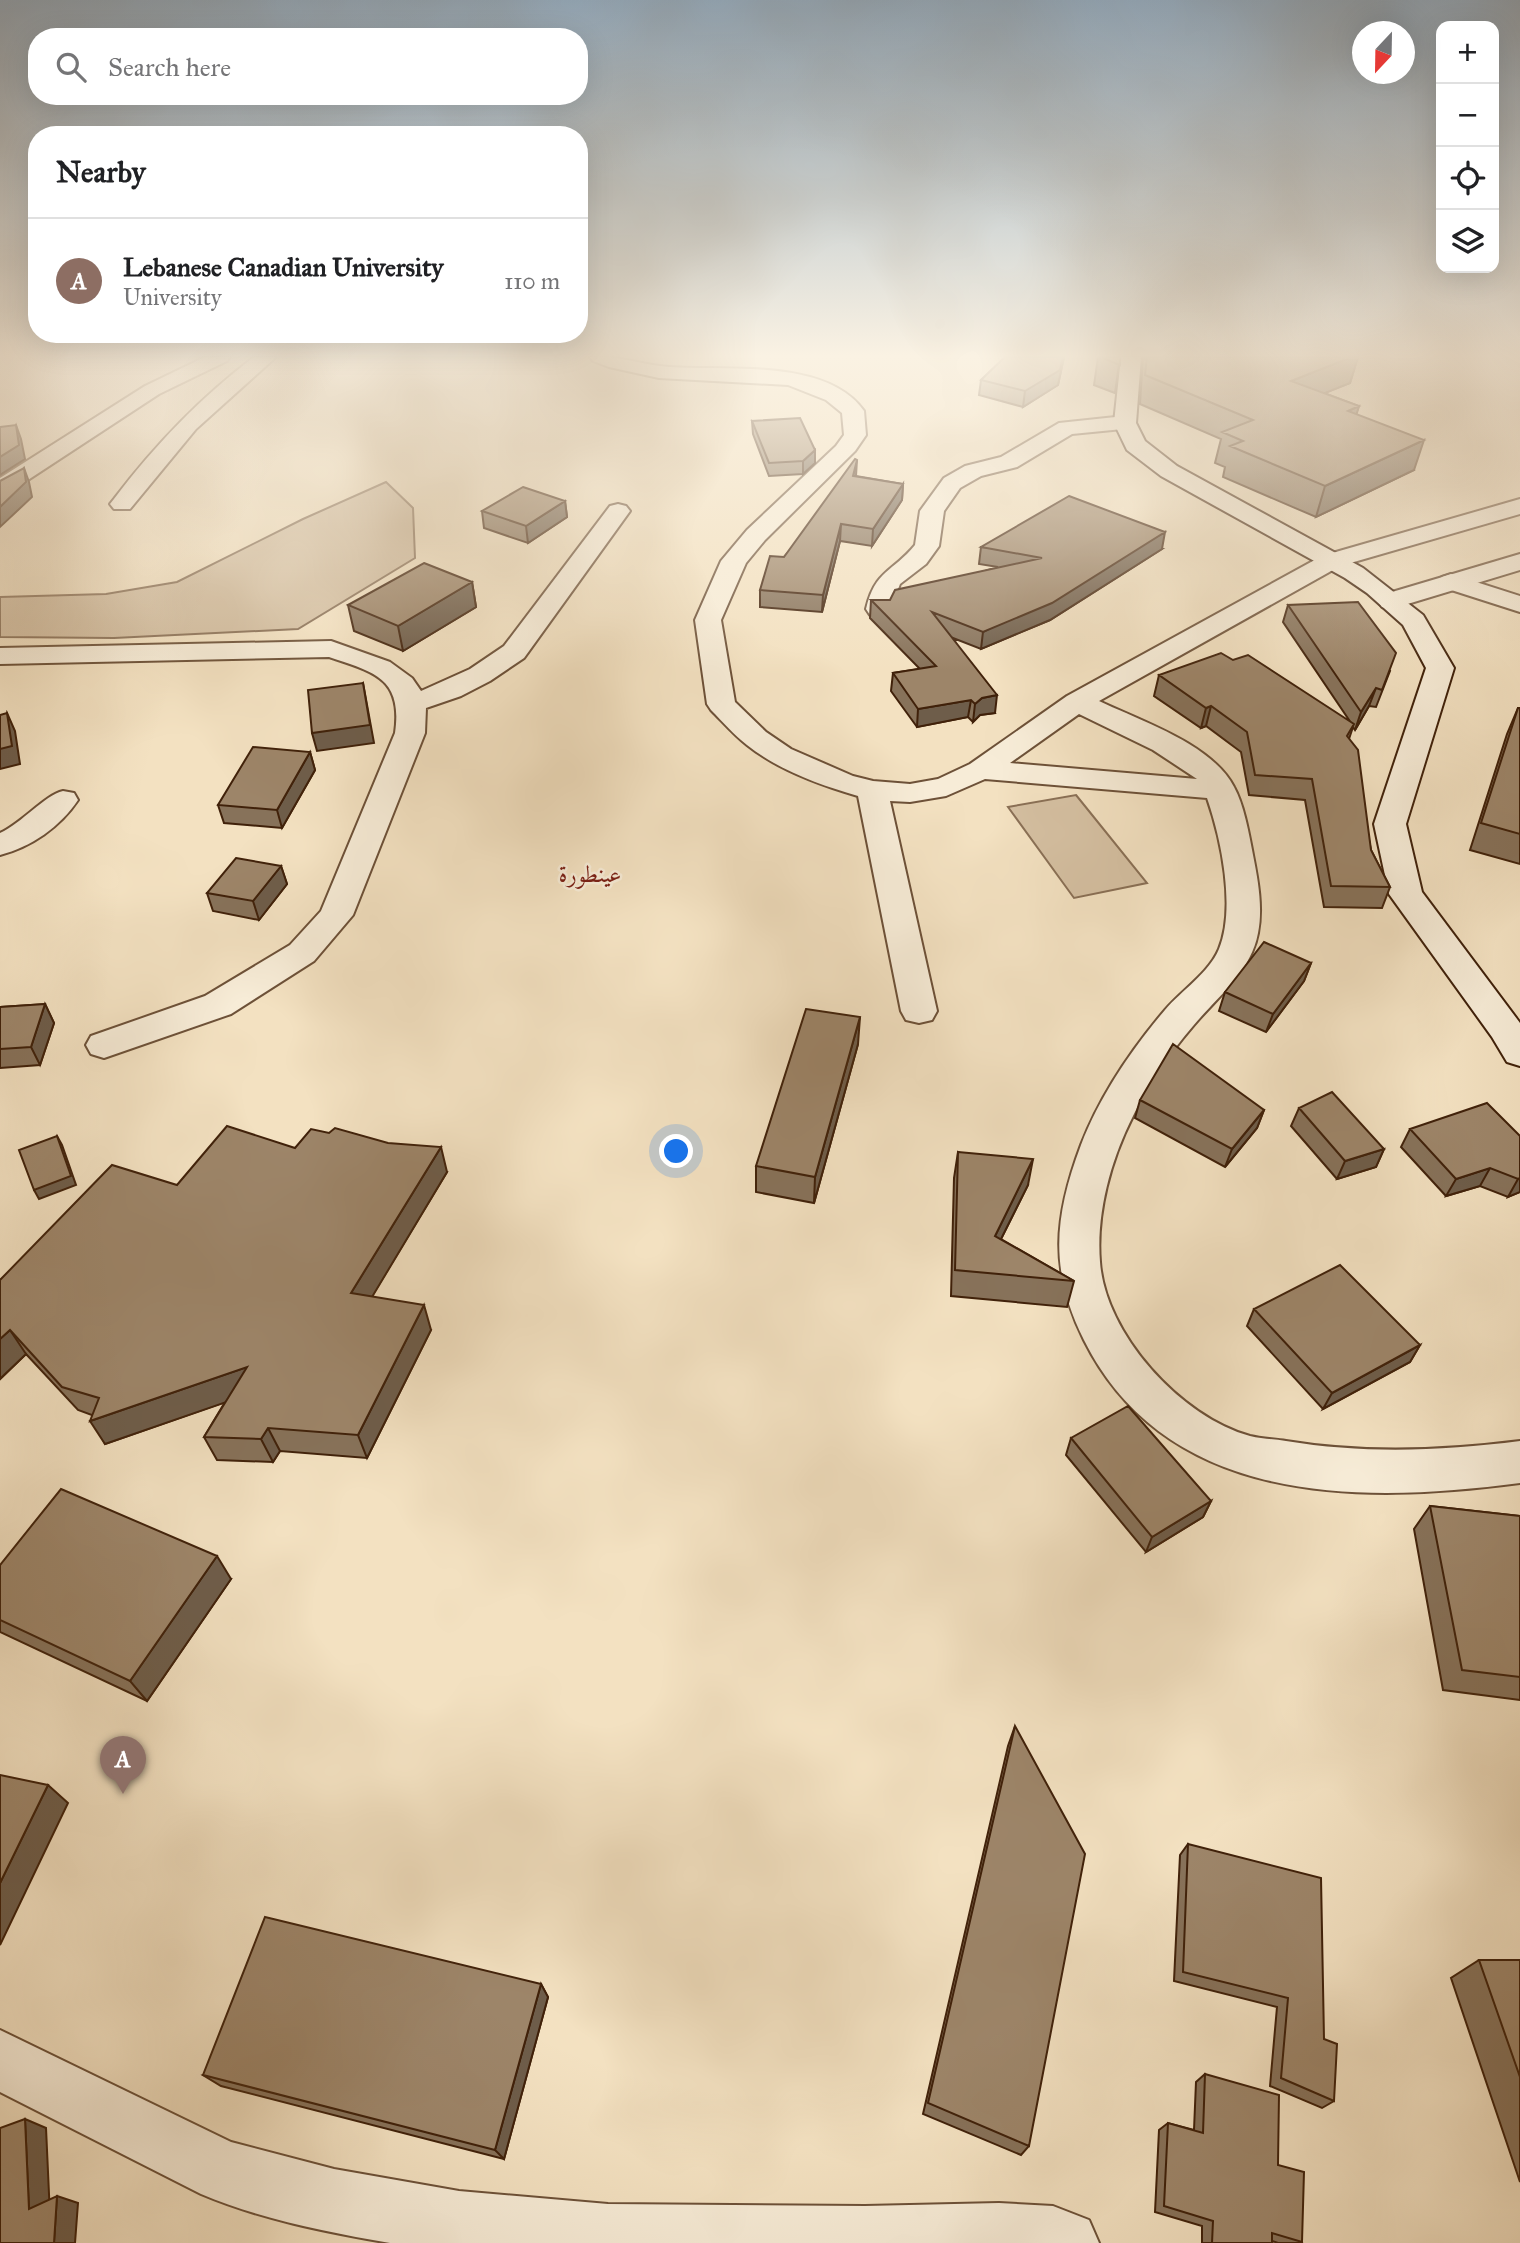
<!DOCTYPE html>
<html lang="en">
<head>
<meta charset="utf-8">
<style>
  :root { --surface:#fff; --page:#f2f2f2; --text:#202124; --muted:#757577; --line:#e0e0e0; --accent:#7c3aed }
  body { margin:0; font-family:"IM FELL Great Primer",Amiri,serif; background:var(--page); color:var(--text) }
  .controls { position:absolute; right:21px; top:21px; display:grid; overflow:hidden; border-radius:14px; box-shadow:0 7px 28px #0002 }
  .controls button { width:63px; height:63px; display:grid; place-items:center; padding:0; border:0; border-bottom:2px solid var(--line); background:var(--surface); color:var(--text); font:35px sans-serif }
  .compass { position:absolute; left:1352px; top:21px; width:63px; height:63px; border-radius:50%; background:var(--surface); box-shadow:0 7px 28px #0002; rotate:202deg }
  .you { position:absolute; left:677px; top:1152px; width:24px; height:24px; margin:-18px; border:5px solid #fff; border-radius:50%; background:#1a73e8; box-shadow:0 0 0 10px #1a73e833 }
  .badge { display:grid; place-items:center; width:46px; height:46px; border-radius:50%; background:var(--accent); color:#fff; font-size:23px; font-weight:700 }
  .pin { position:absolute; translate:-50% -58px; filter:drop-shadow(0 2px 4px #0008) }
  .pin::after { content:''; position:absolute; top:37px; width:24px; height:21px; background:inherit; clip-path:polygon(0 0,100% 0,50% 100%) }
  .list { margin:0; padding:0; list-style:none }
  h2 { display:flex; justify-content:space-between; align-items:center; height:91px; margin:0; padding:0 28px; font-size:30px }
  h2 small { font-size:23px; font-weight:400; color:var(--muted) }
  .list li { display:grid; grid-template-columns:46px 1fr auto; gap:21px; align-items:center; box-sizing:border-box; height:126px; padding:0 28px; border-top:2px solid var(--line) }
  .list b { display:block; font-size:26px; white-space:nowrap }
  .list p { margin:0; font-size:23px; white-space:nowrap; color:var(--muted) }
  .list em { font-size:23px; font-style:normal; color:var(--muted) }
  .icon { flex:none; width:38px; height:38px; fill:none; stroke:currentColor; stroke-width:2; stroke-linecap:round; stroke-linejoin:round }
  .map { position:relative; flex:none; width:1520px; height:2243px; overflow:hidden }
  .search { position:absolute; background:var(--surface); box-shadow:0 7px 28px #0002; left:28px; top:28px; width:560px; height:77px; display:flex; align-items:center; gap:18px; box-sizing:border-box; padding:0 24px; border-radius:28px; color:var(--muted); font-size:26px }
  .panel { position:absolute; background:var(--surface); box-shadow:0 7px 28px #0002; left:28px; top:126px; width:560px; height:217px; border-radius:28px }
  .map>svg:first-child { display:block }
  .green { fill:#d5c0a2; stroke:#8a7056; stroke-width:2 }
  .lines { fill:none; stroke-linecap:round; stroke-linejoin:round }
  .minor-casing { stroke:#6d5138; stroke-width:4 }
  .tertiary-casing { stroke:#6d5138; stroke-width:4 }
  .secondary-casing { stroke:#40210a; stroke-width:4 }
  .minor { fill:#f7ecd7; fill-rule:evenodd }
  .tertiary { fill:#f7ecd7; fill-rule:evenodd }
  .secondary { fill:#f7ecd7; fill-rule:evenodd }
  .wall { fill:#87725a; stroke:#40210a; stroke-width:2 }
  .shaded-wall { fill:#6e5d4a; stroke:#40210a; stroke-width:2 }
  .building { fill:#9d8569; stroke:#40210a; stroke-width:2 }
  .labels { text-anchor:middle; stroke-width:5; stroke-linejoin:round; paint-order:stroke }
  .quarter-label { font-size:24px; fill:#7a1f14; stroke:#f7ecd7 }
</style>
</head>
<body>
<div class="map">
<svg width="1520" height="2243" viewBox="0 0 1520 2243">
  <rect width="100%" height="100%" fill="#f3e1c1"/>
  <filter id="stains"><feTurbulence type="fractalNoise" baseFrequency=".00286" numOctaves="4"/><feColorMatrix values="0 0 0 0 .2 0 0 0 0 .09 0 0 0 0 .02 0 0 0 .5 -.17"/></filter>
  <radialGradient id="worn" r=".72"><stop offset=".6" stop-color="#630" stop-opacity="0"/><stop offset="1" stop-color="#630" stop-opacity=".3"/></radialGradient>
  <path class="green" d="M386,482L413,508L415,558L298,629L114,638L0,637V597L106,594L177,582L303,519Z
    M1076,795L1147,883L1074,898L1008,807Z"/>
  <g class="lines">
    <defs>
      <path id="minor" d="M205,357H230L227,361L159,394L8,493L0,495V478L145,386Z
        M254,357H276L196,429L130,509H114L110,504L114,499C155,445 200,398 254,357Z
        M590,357C618,355 642,365 670,367C726,371 827,358 864,411L866,435L855,451L765,540L746,563L721,620L735,702L766,732L791,749L853,776L873,781L910,784L938,779L970,764L1067,696L1322,556L1520,499V514L1340,566L1099,701C1141,721 1212,744 1234,787C1244,805 1249,834 1253,855C1258,880 1263,908 1258,933C1251,972 1217,997 1193,1026C1170,1053 1148,1084 1133,1116C1111,1159 1096,1213 1100,1262C1105,1334 1181,1417 1250,1436C1262,1439 1274,1439 1286,1441C1364,1454 1442,1451 1520,1441V1483C1360,1504 1167,1506 1084,1340C1049,1270 1054,1217 1081,1145C1100,1096 1131,1050 1165,1010C1182,990 1209,973 1219,949C1236,908 1221,838 1207,798L985,779L946,796L910,802L890,801L937,1011L932,1020L919,1023L906,1020L901,1011L858,796C820,785 778,770 747,745C734,735 723,722 711,710L707,704L695,620L721,561L747,530L836,446L844,435L842,413L826,400L788,385L659,378L609,367L593,361ZM1079,714L1153,750L1197,779L1010,763Z
        M1125,416L1133,418L1136,423L1133,428L1072,434L1017,467L981,476L960,488L944,511L939,546L926,564L900,584L888,615L879,617L870,615L866,609C875,570 893,572 915,545L920,511L944,478L965,466L1001,457L1059,423Z
        M618,504L626,506L630,511L524,658L490,681L461,696L426,708L425,733L353,915L314,961L231,1014L104,1058L91,1054L86,1045L91,1036L205,996L290,945L321,911L395,733C403,678 374,672 329,657L0,664V648L331,641L390,662L412,678L421,691L470,669L504,646L610,506Z
        M1451,574L1520,596V612L1442,587L1438,582L1442,577Z
        M63,791L74,793L78,800C60,827 31,847 0,855V833C22,823 45,795 63,791Z
        M0,2030L231,2142L334,2169L459,2191L608,2204L865,2206L999,2203L1053,2206L1089,2220L1099,2243H390C326,2232 260,2219 201,2194L0,2092Z"/>
      <path id="tertiary" d="M1520,554V570L1391,609L1382,607L1378,601L1382,595Z"/>
      <path id="secondary" d="M1121,357H1141L1136,423L1145,441L1177,466L1363,568L1423,615L1454,668L1406,824L1422,892L1520,1023V1066L1507,1062L1492,1037L1389,894L1374,824L1426,668L1403,625L1367,593L1345,578L1161,476L1127,450L1114,423Z"/>
    </defs>
    <use href="#minor" class="minor-casing"/>
    <use href="#tertiary" class="tertiary-casing"/>
    <use href="#secondary" class="secondary-casing"/>
    <use href="#minor" class="minor"/>
    <use href="#tertiary" class="tertiary"/>
    <use href="#secondary" class="secondary"/>
  </g>
  <path class="wall" d="M1005,357H1064L1058,385L1023,407L979,395L981,380Z
    M1098,357H1120L1115,393L1094,385Z
    M1143,357H1358L1350,383L1324,393L1359,406L1356,414L1414,470L1316,517L1223,477L1225,467L1215,463L1221,439L1140,404Z
    M752,421L815,463L803,474L769,476L753,434Z
    M856,476L903,484L902,500L872,546L840,541L822,612L760,607V590L784,557Z
    M565,501L567,517L528,543L484,528L482,511Z
    M981,547L1162,549L1050,620L981,649L953,638L995,713L980,715L973,722L968,717L917,727L891,691L893,673L920,669L870,618L871,600H890L998,567L979,564Z
    M472,582L476,607L403,651L354,631L348,605Z
    M1288,605L1390,671L1376,707L1369,706L1355,730L1353,727L1349,739L1371,850L1390,887L1382,908L1324,907L1305,800L1249,795L1241,752L1206,726L1201,728L1154,696L1159,675L1349,720L1283,622Z
    M1518,708H1520V864L1470,850L1507,734Z
    M310,752L315,770L282,828L224,823L218,805Z
    M281,866L287,884L259,920L213,911L207,893Z
    M1311,963L1304,981L1266,1032L1219,1011L1225,992Z
    M45,1004L54,1023L40,1065L0,1068V1007Z
    M858,1044L814,1203L756,1192V1166Z
    M1140,1100L1264,1110L1257,1128L1225,1167L1135,1118Z
    M1299,1108L1384,1149L1376,1167L1337,1179L1291,1126Z
    M1410,1129L1520,1136V1192L1508,1197L1480,1186L1446,1196L1401,1147Z
    M295,1148L447,1172L372,1296L431,1330L367,1458L280,1451L273,1462L217,1460L204,1437L225,1402L105,1444L92,1415L78,1410L26,1354L0,1379V1280L177,1185Z
    M958,1152L1028,1185L1001,1239L1074,1281L1067,1307L951,1296L954,1178Z
    M1254,1309L1420,1345L1410,1362L1323,1409L1247,1326Z
    M1071,1438L1211,1501L1203,1517L1146,1552L1066,1455Z
    M1430,1506L1520,1516V1700L1443,1690L1414,1529Z
    M0,1565L231,1579L147,1701L0,1632Z
    M1015,1726L1029,2146L1021,2155L923,2114L1008,1746Z
    M1188,1844L1324,2039L1334,2101L1322,2108L1270,2086L1277,2007L1174,1981L1180,1855Z
    M1479,1960H1520V2182L1451,1978Z
    M541,1984L548,1997L504,2159L221,2086L203,2075Z
    M1205,2074L1278,2165L1302,2242L1299,2243H1278L1272,2241V2243H1202V2226L1155,2212L1159,2130L1168,2123L1194,2130L1196,2082Z"/>
  <path class="shaded-wall" d="M1063,357H1064L1058,385L1023,407L1025,391Z
    M1352,357H1358L1350,383L1283,410L1291,381Z
    M1359,406L1350,436L1348,411Z
    M16,425L21,439L25,459L0,475V457Z
    M1424,440L1414,470L1316,517L1325,486Z
    M815,450V463L803,474V461Z
    M857,460L856,476H853Z
    M24,468L29,482L32,497L0,527V507Z
    M903,484L902,500L872,546L873,529Z
    M565,501L567,517L528,543L526,526Z
    M841,524L840,541L822,612L823,595Z
    M1165,532L1162,549L1050,620L981,649L983,632Z
    M472,582L476,607L403,651L398,626Z
    M363,683L374,743L317,751L312,733Z
    M1376,688L1369,706L1355,730L1361,712Z
    M997,695L995,713L980,715L973,722L975,704L982,698Z
    M971,700L968,717L917,727L918,709Z
    M1211,706L1206,726L1201,728L1206,708Z
    M7,713L15,731L20,764L0,769V749Z
    M310,752L315,770L282,828L277,810Z
    M281,866L287,884L259,920L253,901Z
    M1311,963L1304,981L1266,1032L1273,1014Z
    M45,1004L54,1023L40,1065L31,1047Z
    M860,1017L858,1044L814,1203L815,1177Z
    M1264,1110L1257,1128L1225,1167L1232,1149Z
    M57,1136L62,1145L76,1185L39,1199L34,1190Z
    M441,1147L447,1172L360,1317L351,1293Z
    M1384,1149L1376,1167L1337,1179L1345,1161Z
    M1033,1159L1028,1185L990,1261L995,1236Z
    M1490,1168L1480,1186L1446,1196L1456,1179Z
    M1520,1178V1192L1508,1197L1518,1179Z
    M424,1305L431,1330L367,1458L358,1435Z
    M10,1330L26,1354L0,1379V1339Z
    M1420,1345L1410,1362L1323,1409L1332,1393Z
    M247,1367L258,1391L105,1444L90,1421Z
    M268,1428L280,1451L273,1462L261,1439Z
    M1211,1501L1203,1517L1146,1552L1152,1537Z
    M217,1556L231,1579L147,1701L130,1681Z
    M48,1785L68,1803L0,1945V1883Z
    M541,1984L548,1997L504,2159L495,2150Z
    M25,2119L46,2128L50,2216L29,2209Z
    M57,2196L78,2203L75,2243H54Z"/>
  <path class="building" d="M1005,357H1063L1060,370L1025,391L981,380Z
    M1100,357H1120V365Z
    M1147,357H1352L1291,381L1359,406L1348,411L1424,440L1325,486L1230,446L1243,441L1222,432L1253,420L1145,375Z
    M800,418L815,450L803,461L769,463L752,421Z
    M16,425L19,445L0,457V427Z
    M855,459L857,460L853,476L903,484L873,529L841,524L823,595L760,590L770,556L784,557Z
    M24,468L26,482L0,507V481Z
    M523,487L565,501L526,526L482,511Z
    M1069,496L1165,532L1052,603L983,632L932,612L997,695L982,698L975,704L971,700L918,709L893,673L936,666L871,600H890L895,590L1042,558L981,547Z
    M424,563L472,582L398,626L348,605Z
    M1358,602L1396,653L1382,690L1376,688L1361,712L1288,605Z
    M1221,653L1233,660L1248,655L1354,724L1347,736L1358,750L1371,850L1390,887L1331,886L1312,779L1255,775L1247,732L1211,706L1206,708L1159,675Z
    M363,683L370,725L312,733L308,690Z
    M1518,708H1520V834L1481,823Z
    M7,713L12,746L0,749V715Z
    M253,747L310,752L277,810L218,805Z
    M236,858L281,866L253,901L207,893Z
    M1264,942L1311,963L1273,1014L1225,992Z
    M45,1004L31,1047L0,1049V1007Z
    M806,1009L860,1017L815,1177L756,1166Z
    M1173,1044L1264,1110L1232,1149L1140,1100Z
    M1332,1092L1384,1149L1345,1161L1299,1108Z
    M1487,1103L1520,1136V1178L1518,1179L1490,1168L1456,1179L1410,1129Z
    M227,1126L295,1148L311,1129L329,1133L335,1128L388,1143L441,1147L351,1293L424,1305L358,1435L268,1428L261,1439L204,1437L247,1367L90,1421L99,1398L62,1387L10,1330L0,1339V1280L112,1165L177,1185Z
    M57,1136L71,1176L34,1190L19,1150Z
    M958,1152L1033,1159L995,1236L1074,1281L955,1270Z
    M1340,1265L1420,1345L1332,1393L1254,1309Z
    M1128,1406L1211,1501L1152,1537L1071,1438Z
    M61,1489L217,1556L130,1681L0,1620V1565Z
    M1430,1506L1520,1516V1677L1462,1670Z
    M1015,1726L1085,1854L1029,2146L928,2103Z
    M0,1775L48,1785L0,1883Z
    M1188,1844L1321,1878L1324,2039L1337,2044L1334,2101L1281,2078L1288,1998L1183,1972Z
    M265,1917L541,1984L495,2150L203,2075Z
    M1479,1960H1520V2077Z
    M1205,2074L1279,2095L1278,2165L1304,2172L1302,2242L1272,2233V2243H1212L1213,2221L1164,2206L1168,2123L1203,2133Z
    M25,2119L29,2209L57,2196L54,2243H0V2128Z"/>
  <linearGradient id="sky" x2="0" y2="1"><stop stop-color="#94acc0"/><stop offset="0.53" stop-color="#faf2e3"/><stop offset="1" stop-color="#faf2e3" stop-opacity="0"/></linearGradient>
  <rect width="1520" height="671" fill="url(#sky)"/>
  <g class="labels">
    <g class="quarter-label">
      <text x="590" y="882">عينطورة</text>
    </g>
  </g>
  <rect width="100%" height="100%" filter="url(#stains)"/>
  <rect width="100%" height="100%" fill="url(#worn)"/>
</svg>
<div class="controls">
<button>+</button>
<button>−</button>
<button><svg class="icon" aria-label="locate" viewBox="0 0 24 24"><circle cx="12" cy="12" r="6"/><path d="M12 2v4M12 18v4M2 12h4M18 12h4"/></svg></button>
<button><svg class="icon" aria-label="layers" viewBox="0 0 24 24"><path d="M12 4l9 5-9 5-9-5zM3 14l9 5 9-5"/></svg></button>
</div>
<svg class="compass" viewBox="-18 -18 36 36"><path d="M0-13l5 13h-10z" fill="#e53935"/><path d="M0 13l5-13h-10z" fill="#757577"/></svg>
<div class="you"></div>
<div class="pin badge" style="left:123px;top:1794px;background:#8d6e63">A</div>
<div class="search"><svg class="icon" aria-label="search" viewBox="0 0 24 24"><circle cx="10" cy="10" r="6"/><path d="M15 15l6 6"/></svg>Search here</div>
<section class="panel">
<h2>Nearby<small></small></h2>
<ul class="list">
<li><span class="badge" style="background:#8d6e63">A</span><div><b>Lebanese Canadian University</b><p>University</p></div><em>110 m</em></li>
</ul>
</section>
</div>
</body>
</html>
